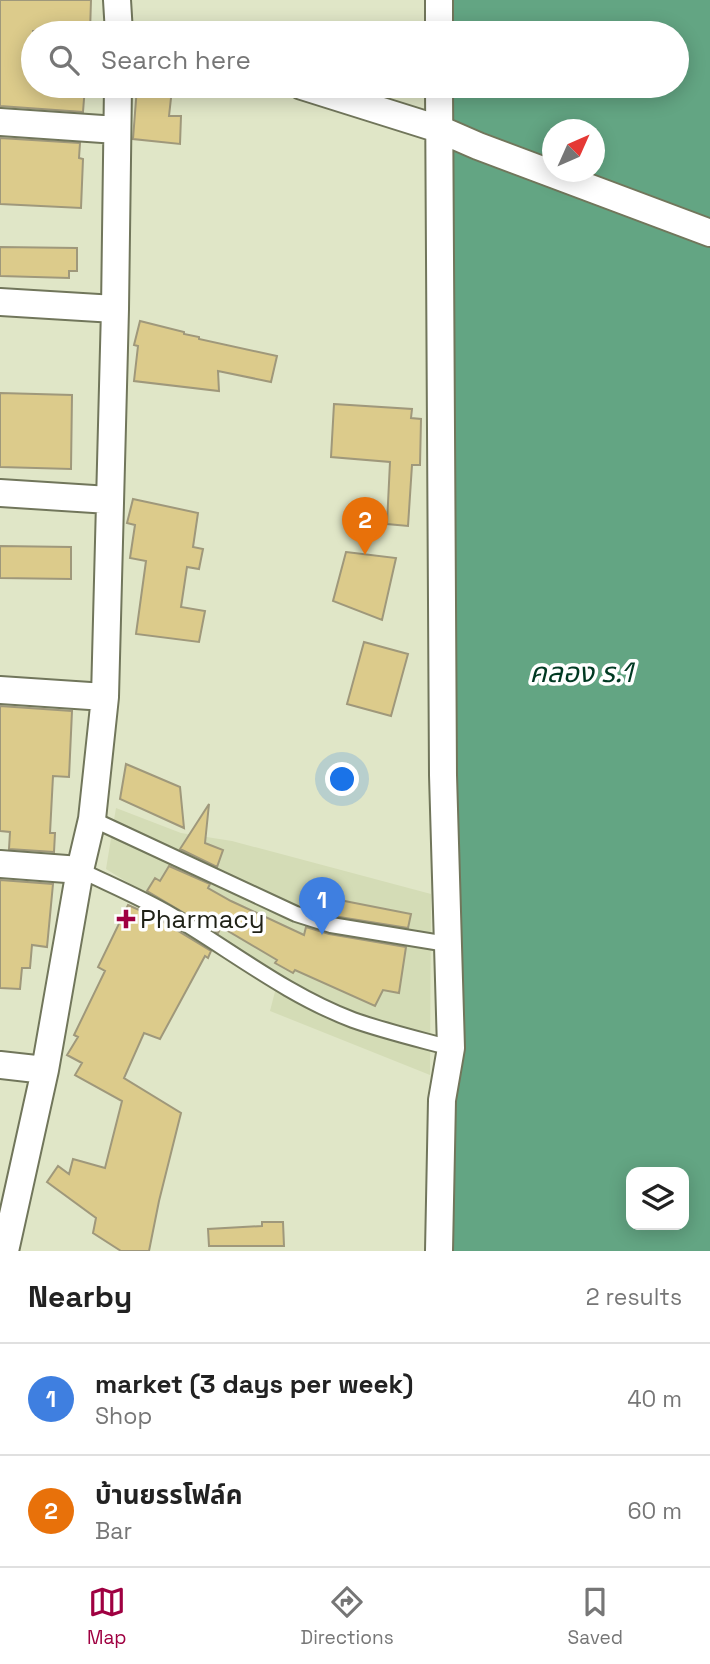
<!DOCTYPE html>
<html lang="en">
<head>
<meta charset="utf-8">
<style>
  :root { --surface:#fff; --page:#f2f2f2; --text:#222; --muted:#767676; --line:#e0e0e0; --accent:#9f0041 }
  body { margin:0; font-family:"Space Grotesk","Noto Sans Thai",sans-serif; background:var(--page); color:var(--text) }
  .controls { position:absolute; right:21px; bottom:21px; display:grid; overflow:hidden; border-radius:14px; box-shadow:0 4px 18px #0003 }
  .controls button { width:63px; height:63px; display:grid; place-items:center; padding:0; border:0; border-bottom:2px solid var(--line); background:var(--surface); color:var(--text); font:35px sans-serif }
  .compass { position:absolute; left:542px; top:119px; width:63px; height:63px; border-radius:50%; background:var(--surface); box-shadow:0 4px 18px #0003; rotate:45deg }
  .you { position:absolute; left:343px; top:780px; width:24px; height:24px; margin:-18px; border:5px solid #fff; border-radius:50%; background:#1a73e8; box-shadow:0 0 0 10px #1a73e833 }
  .badge { display:grid; place-items:center; width:46px; height:46px; border-radius:50%; background:var(--accent); color:#fff; font-size:23px; font-weight:700 }
  .pin { position:absolute; translate:-50% -58px; filter:drop-shadow(0 2px 4px #0008) }
  .pin::after { content:''; position:absolute; top:37px; width:24px; height:21px; background:inherit; clip-path:polygon(0 0,100% 0,50% 100%) }
  .list { margin:0; padding:0; list-style:none }
  h2 { display:flex; justify-content:space-between; align-items:center; height:91px; margin:0; padding:0 28px; font-size:30px }
  h2 small { font-size:23px; font-weight:400; color:var(--muted) }
  .list li { display:grid; grid-template-columns:46px 1fr auto; gap:21px; align-items:center; box-sizing:border-box; height:112px; padding:0 28px; border-top:2px solid var(--line) }
  .list b { display:block; font-size:26px; white-space:nowrap }
  .list p { margin:0; font-size:23px; white-space:nowrap; color:var(--muted) }
  .list em { font-size:23px; font-style:normal; color:var(--muted) }
  .icon { flex:none; width:38px; height:38px; fill:none; stroke:currentColor; stroke-width:2; stroke-linecap:round; stroke-linejoin:round }
  .map { position:relative; flex:none; width:710px; height:1251px; overflow:hidden }
  .search { position:absolute; background:var(--surface); box-shadow:0 4px 18px #0003; left:21px; right:21px; top:21px; height:77px; display:flex; align-items:center; gap:18px; box-sizing:border-box; padding:0 24px; border-radius:38px; color:var(--muted); font-size:26px }
  .sheet { height:315px; background:var(--surface) }
  nav { display:flex; justify-content:space-around; align-items:center; box-sizing:border-box; height:98px; border-top:2px solid var(--line); background:var(--surface); font-size:19px; color:var(--muted) }
  nav a { display:grid; justify-items:center; gap:4px }
  nav .on { color:var(--accent) }
  .map>svg:first-child { display:block }
  .built { fill:#d4dcb6 }
  .water { fill:#63a583; fill-rule:evenodd }
  .building { fill:#dccb8b; stroke:#9f987b; stroke-width:2 }
  .lines { fill:none; stroke-linecap:round; stroke-linejoin:round }
  .lane-casing { stroke:#71765b; stroke-width:18 }
  .street-casing { stroke:#71765b; stroke-width:30 }
  .lane { stroke:#fff; stroke-width:14 }
  .street { stroke:#fff; stroke-width:26 }
  .poi-dot { fill:#9f0041; stroke:#fff; stroke-width:2.5 }
  .labels { text-anchor:middle; stroke-width:7; stroke-linejoin:round; paint-order:stroke }
  .poi-label { font-size:26px; fill:#1f2116; stroke:#fff; text-anchor:start }
  .water-label { font-size:28px; font-style:italic; fill:#003922; stroke:#fff }
</style>
</head>
<body>
<div class="map">
<svg width="710" height="1251" viewBox="0 0 710 1251">
  <rect width="100%" height="100%" fill="#e0e6c7"/>
  <path class="built" d="M116,808L181,833L232,841L431,894L430,1075L270,1011L279,976L106,869Z"/>
  <path class="water" d="M446,0H710V1251H447L446,86H677V33H446ZM552,130H594V172H552ZM631,1172H684V1225H631Z"/>
  <path class="building" d="M0,0H91L90,32L33,31V86H85L83,112L0,106Z
    M150,86L172,89L169,116H181L180,144L133,139L137,87L150,88Z
    M0,138L80,143L79,158L83,159L81,208L0,204Z
    M0,247L77,248V271H69V278L0,276Z
    M140,321L184,332V334L199,337V339L277,356L271,382L218,371L219,391L134,381L138,346L134,345Z
    M0,393L72,395L71,469L0,467Z
    M334,404L412,409L411,418L421,419L420,465H412L408,526L387,524L390,462L331,457Z
    M133,499L198,513L193,547L203,549L199,569L187,567L181,607L205,611L199,642L136,634L146,561L130,558L135,525L127,523Z
    M0,546L71,547V579L0,578Z
    M346,552L396,558L382,620L333,601Z
    M364,642L408,654L391,716L347,704Z
    M0,706L72,711L69,777L53,776L50,833H55L54,852L9,849L10,832L0,831Z
    M126,764L180,787L184,828L120,799Z
    M209,804L205,843L223,850L217,867L180,849Z
    M169,866L210,884L208,888L231,901L304,935L306,927L329,934L406,947L399,993L383,990L375,1006L295,970L293,973L275,963L277,960L221,927L218,933L147,891L155,878L160,881Z
    M0,880L53,884L47,947L32,945L30,968H22L20,989L0,988Z
    M314,895L411,914L408,928L333,916L311,909Z
    M128,905L155,917L211,951L208,958L205,956L160,1039L144,1033L124,1078L181,1113L159,1201L149,1251H121L93,1233L96,1218L47,1182L58,1166L69,1174L73,1159L105,1168L122,1101L75,1075L82,1063L67,1055L78,1037L74,1035L105,971L98,967Z
    M262,1222H283L284,1246H209L208,1229L262,1226Z"/>
  <g class="lines">
    <defs>
      <path id="lane" d="M92,819L296,914L331,925L447,944
        M80,870C111,885 142,898 171,915C232,951 287,995 353,1020C384,1031 418,1039 451,1048"/>
      <path id="street" d="M117,0L119,33
        M439,33V0
        M302,86L439,129L478,146L710,233
        M439,86L443,775L451,1048L442,1100L439,1251
        M0,122L117,130
        M0,302L115,309
        M0,493L109,500
        M0,690L105,697
        M0,864L80,870
        M0,1065L45,1070
        M5,1251L45,1070L80,870L92,819L105,697L115,309L118,86"/>
    </defs>
    <use href="#lane" class="lane-casing"/>
    <use href="#street" class="street-casing"/>
    <use href="#lane" class="lane"/>
    <use href="#street" class="street"/>
  </g>
  <path class="poi-dot" d="M122.5 908.5h7v7h7v7h-7v7h-7v-7h-7v-7h7z"/>
  <g class="labels">
    <g class="poi-label">
      <text x="140" y="928">Pharmacy</text>
    </g>
    <g class="water-label">
      <text x="581" y="682">คลอง ร.1</text>
    </g>
  </g>
</svg>
<div class="controls">
<button><svg class="icon" aria-label="layers" viewBox="0 0 24 24"><path d="M12 4l9 5-9 5-9-5zM3 14l9 5 9-5"/></svg></button>
</div>
<svg class="compass" viewBox="-18 -18 36 36"><path d="M0-13l5 13h-10z" fill="#e53935"/><path d="M0 13l5-13h-10z" fill="#767676"/></svg>
<div class="you"></div>
<div class="pin badge" style="left:322px;top:935px;background:#3f7fe0">1</div>
<div class="pin badge" style="left:365px;top:555px;background:#e8710a">2</div>
<div class="search"><svg class="icon" aria-label="search" viewBox="0 0 24 24"><circle cx="10" cy="10" r="6"/><path d="M15 15l6 6"/></svg>Search here</div>
</div>
<section class="sheet">
<h2>Nearby<small>2 results</small></h2>
<ul class="list">
<li><span class="badge" style="background:#3f7fe0">1</span><div><b>market (3 days per week)</b><p>Shop</p></div><em>40 m</em></li>
<li><span class="badge" style="background:#e8710a">2</span><div><b>บ้านยรรโฟล์ค</b><p>Bar</p></div><em>60 m</em></li>
</ul>
</section>
<nav>
<a class="on"><svg class="icon" aria-label="map" viewBox="0 0 24 24"><path d="M3 6l6-2 6 2 6-2v14l-6 2-6-2-6 2zM9 4v14M15 6v14"/></svg>Map</a>
<a><svg class="icon" aria-label="directions" viewBox="0 0 24 24"><path d="M12 3l9 9-9 9-9-9zM9 14v-3h6M13 9l2 2-2 2"/></svg>Directions</a>
<a><svg class="icon" aria-label="saved" viewBox="0 0 24 24"><path d="M7 4h10v16l-5-4-5 4z"/></svg>Saved</a>
</nav>
</body>
</html>
